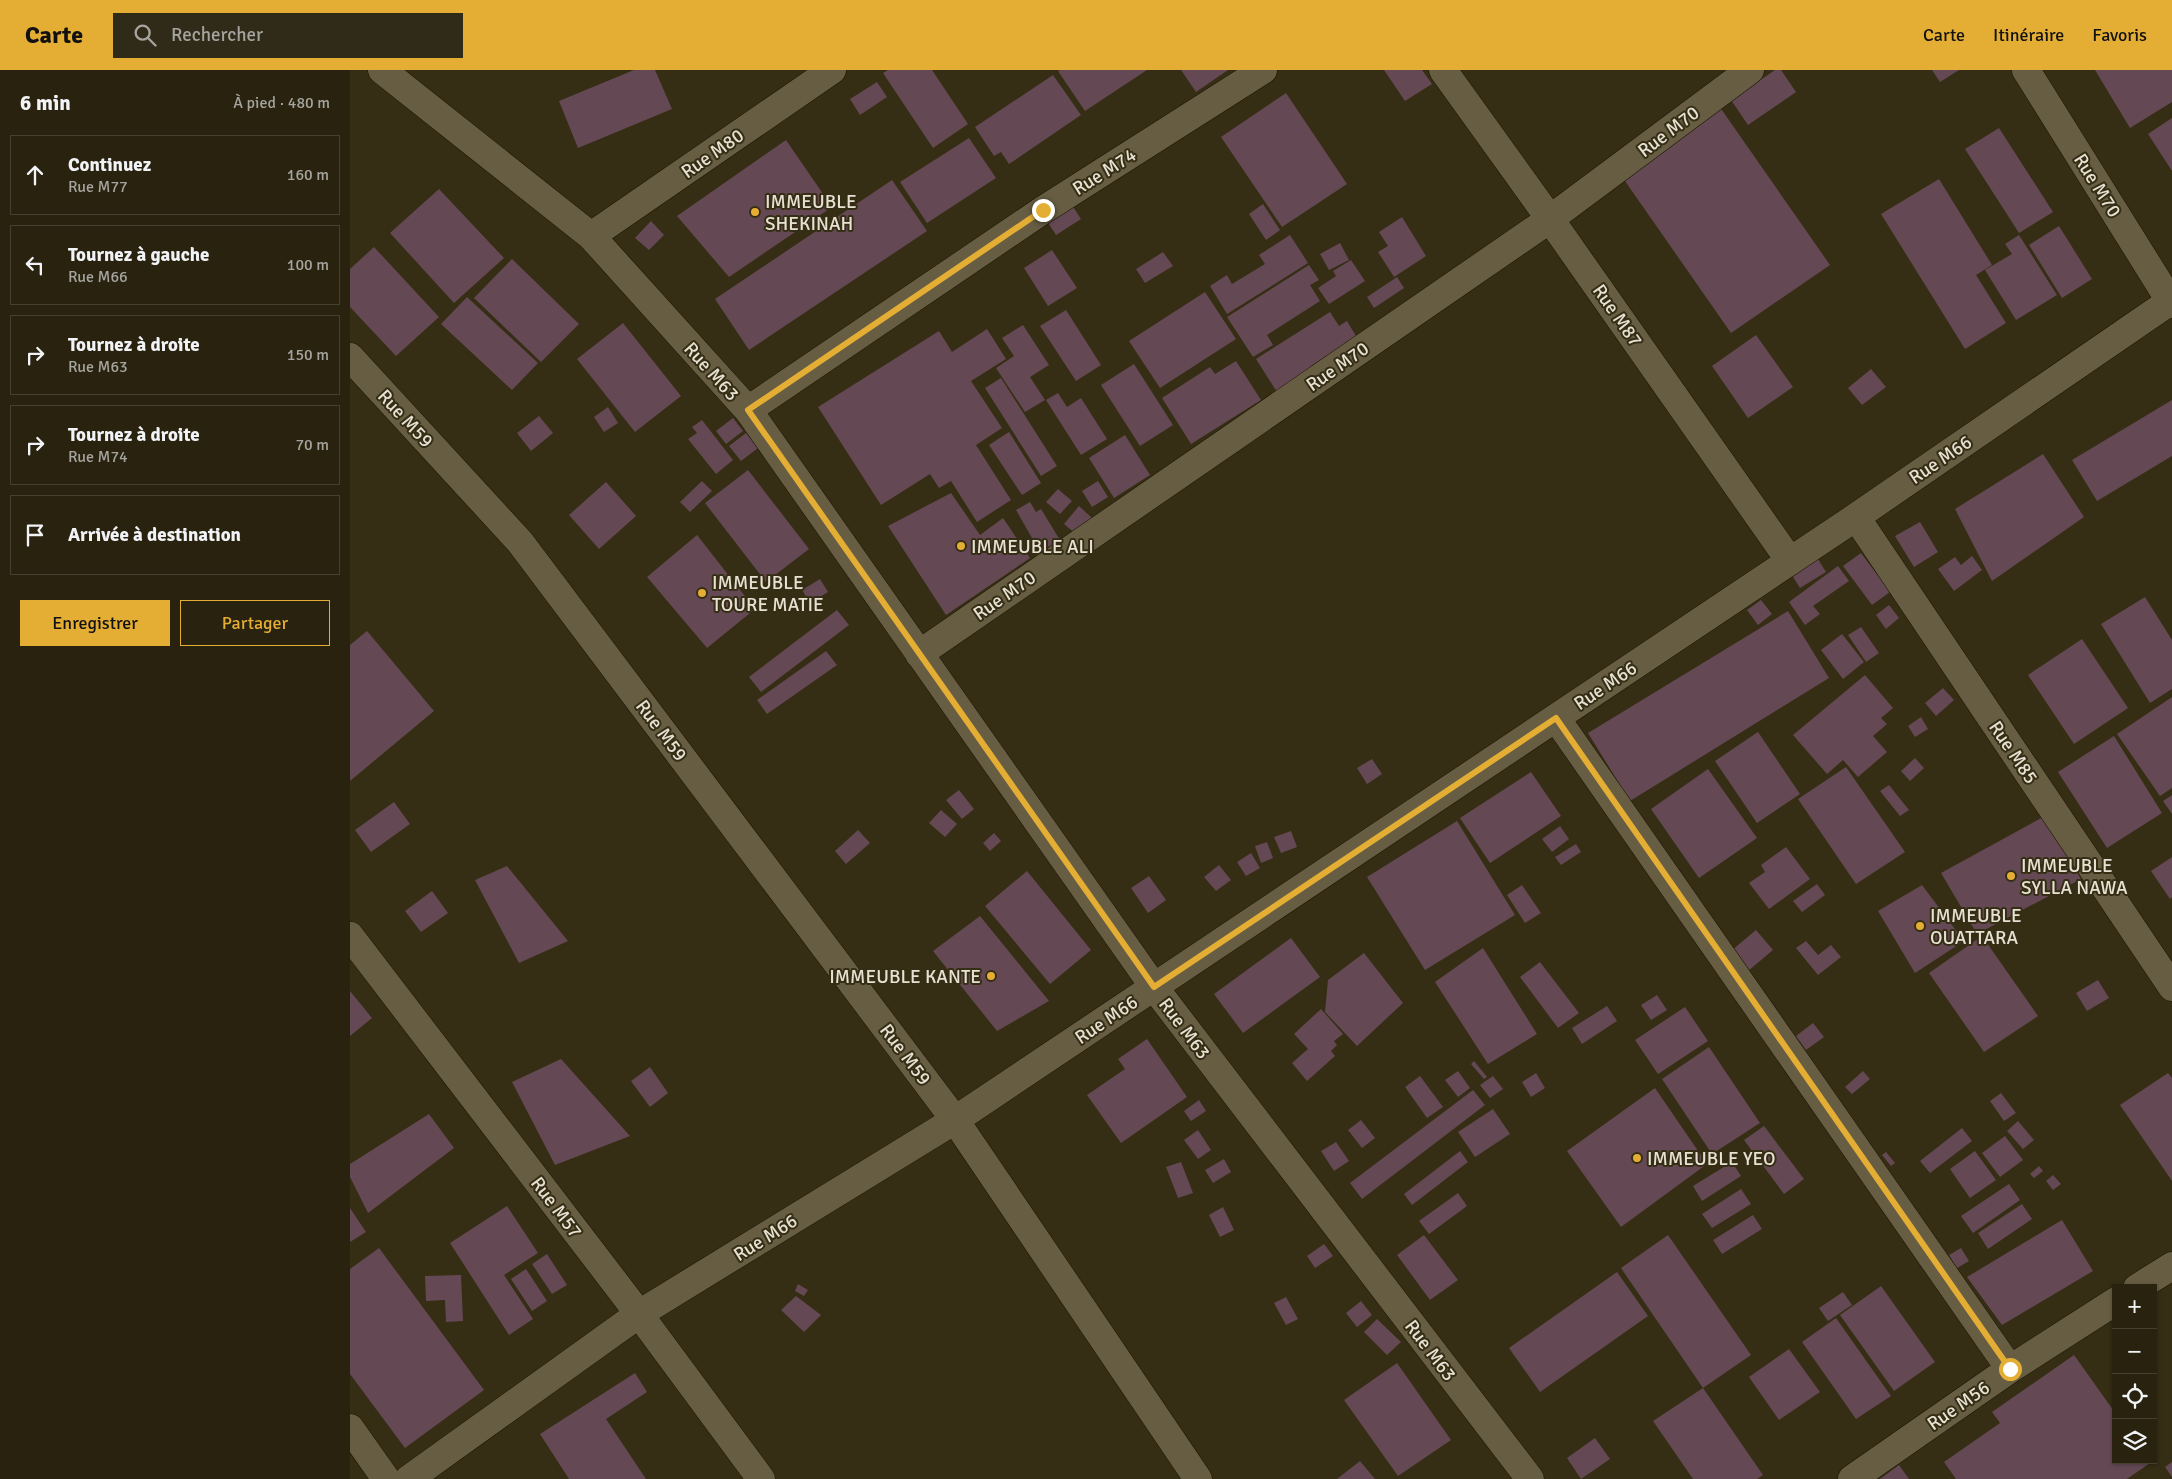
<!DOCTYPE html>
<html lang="fr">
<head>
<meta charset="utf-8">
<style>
  :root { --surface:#28220f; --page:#302a18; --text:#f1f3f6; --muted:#a5a49e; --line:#443f2f; --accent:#e4ae35 }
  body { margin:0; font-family:Signika,sans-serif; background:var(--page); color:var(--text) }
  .controls { position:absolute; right:15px; bottom:15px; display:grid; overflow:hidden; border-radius:0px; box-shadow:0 1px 4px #0004 }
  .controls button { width:45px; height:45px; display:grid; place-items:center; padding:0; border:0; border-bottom:1px solid var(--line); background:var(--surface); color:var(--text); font:25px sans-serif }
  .stop { position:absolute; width:15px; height:15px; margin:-11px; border:4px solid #e4ae35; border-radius:50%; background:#fff }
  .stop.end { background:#e4ae35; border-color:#fff; box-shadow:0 1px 5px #0008 }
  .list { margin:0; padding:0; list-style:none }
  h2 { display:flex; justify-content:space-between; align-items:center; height:65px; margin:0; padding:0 20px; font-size:21px }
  h2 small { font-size:16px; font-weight:400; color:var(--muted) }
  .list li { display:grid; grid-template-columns:32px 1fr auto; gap:15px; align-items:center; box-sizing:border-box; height:80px; margin:0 10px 10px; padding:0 10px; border:1px solid var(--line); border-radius:0px }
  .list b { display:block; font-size:19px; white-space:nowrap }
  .list p { margin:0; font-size:16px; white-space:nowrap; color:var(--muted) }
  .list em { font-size:16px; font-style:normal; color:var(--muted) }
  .actions { display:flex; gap:10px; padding:15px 20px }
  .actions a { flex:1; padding:11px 0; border:1px solid var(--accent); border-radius:0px; text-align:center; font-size:18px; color:var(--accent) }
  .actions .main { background:var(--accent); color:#111 }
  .icon { flex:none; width:28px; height:28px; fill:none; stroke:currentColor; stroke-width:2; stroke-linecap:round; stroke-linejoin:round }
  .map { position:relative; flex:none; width:1822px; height:1409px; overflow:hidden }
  header { display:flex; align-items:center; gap:30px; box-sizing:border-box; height:70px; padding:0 25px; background:var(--accent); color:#111 }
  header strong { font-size:24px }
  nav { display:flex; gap:28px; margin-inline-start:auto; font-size:18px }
  .search { width:350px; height:45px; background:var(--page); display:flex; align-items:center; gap:12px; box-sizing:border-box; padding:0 18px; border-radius:0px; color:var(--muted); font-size:19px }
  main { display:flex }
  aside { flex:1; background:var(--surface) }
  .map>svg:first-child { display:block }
  .building { fill:#644954 }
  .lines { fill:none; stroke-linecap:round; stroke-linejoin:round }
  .minor-casing { stroke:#1d1500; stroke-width:29 }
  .minor { stroke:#665d43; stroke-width:28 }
  .route { stroke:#e4ae35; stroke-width:6 }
  .poi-dot { fill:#e4ae35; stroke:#352d14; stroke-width:2 }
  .labels { text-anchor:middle; stroke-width:4; stroke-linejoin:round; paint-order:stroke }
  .street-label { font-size:19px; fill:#e6e1d2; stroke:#352d14 }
  .poi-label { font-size:19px; fill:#e6e1d2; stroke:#352d14; text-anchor:start }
</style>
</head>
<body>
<header>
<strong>Carte</strong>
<div class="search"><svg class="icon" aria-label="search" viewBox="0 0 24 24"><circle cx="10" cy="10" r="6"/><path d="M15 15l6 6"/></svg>Rechercher</div>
<nav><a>Carte</a><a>Itinéraire</a><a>Favoris</a></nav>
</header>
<main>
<aside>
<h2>6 min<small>À pied · 480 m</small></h2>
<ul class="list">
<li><svg class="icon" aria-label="ahead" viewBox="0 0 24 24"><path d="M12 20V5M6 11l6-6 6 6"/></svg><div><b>Continuez</b><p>Rue M77</p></div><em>160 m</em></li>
<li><svg class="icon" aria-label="left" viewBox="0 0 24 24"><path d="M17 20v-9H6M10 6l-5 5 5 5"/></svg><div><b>Tournez à gauche</b><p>Rue M66</p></div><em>100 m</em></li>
<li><svg class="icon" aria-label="right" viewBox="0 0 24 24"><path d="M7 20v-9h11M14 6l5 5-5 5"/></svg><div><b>Tournez à droite</b><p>Rue M63</p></div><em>150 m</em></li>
<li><svg class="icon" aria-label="right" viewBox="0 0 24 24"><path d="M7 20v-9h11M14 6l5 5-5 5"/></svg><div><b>Tournez à droite</b><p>Rue M74</p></div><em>70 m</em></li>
<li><svg class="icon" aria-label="arrive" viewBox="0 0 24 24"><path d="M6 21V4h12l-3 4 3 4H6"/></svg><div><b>Arrivée à destination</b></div></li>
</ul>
<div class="actions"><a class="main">Enregistrer</a><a>Partager</a></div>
</aside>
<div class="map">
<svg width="1822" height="1409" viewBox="0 0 1822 1409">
  <rect width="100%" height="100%" fill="#352d14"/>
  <path class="building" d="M284,0H305L322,39L228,78L209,31Z
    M538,0H582L618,54L583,78L533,3Z
    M710,0H797L735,41L708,1Z
    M831,0H878L846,22Z
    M1034,0H1072L1082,14L1055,31Z
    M1425,0H1431L1446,22L1398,55L1381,30Z
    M1582,0H1609L1590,12Z
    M1745,0H1822V32L1780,58Z
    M703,5L731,45L659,94L651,82L644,86L625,57Z
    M527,12L537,27L510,45L500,29Z
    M936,23L997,114L932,157L871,67Z
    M1367,33L1480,195L1381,263L1268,101Z
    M1822,48V101L1798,64Z
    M1649,58L1703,142L1669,163L1615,79Z
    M619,68L646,108L577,153L550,112Z
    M436,70L482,137L379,207L327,146Z
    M1589,109L1642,195L1626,205L1656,253L1615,279L1531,144Z
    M542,110L577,161L399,280L365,229Z
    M89,119L154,188L104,233L40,163Z
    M718,129L731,149L706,165L693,145Z
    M913,134L930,160L916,170L899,144Z
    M1052,147L1076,186L1044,207L1028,182L1038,176L1029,162Z
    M301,151L314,165L299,180L285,168Z
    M1709,156L1742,209L1712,228L1679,175Z
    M940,165L958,193L877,244L860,216L877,205L882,214L915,194L909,185Z
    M1669,165L1707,225L1666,250L1635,200L1662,184L1655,174Z
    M990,173L999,190L979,200L970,184Z
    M24,177L89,247L46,286L0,237V199Z
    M702,180L727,218L698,236L674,198Z
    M813,182L823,196L795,213L786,199Z
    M162,189L229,254L191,292L124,228Z
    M1001,190L1015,211L979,234L968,218L986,206L983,201Z
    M959,195L969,210L960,215L970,231L917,265L923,275L903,287L877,247Z
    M1047,207L1054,218L1024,238L1017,227Z
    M855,222L886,269L810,318L779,271Z
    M117,227L188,293L162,320L91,254Z
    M716,240L751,295L726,311L690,256Z
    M980,242L989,256L997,251L1006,266L961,296L963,299L927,322L906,289Z
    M273,253L331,326L285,362L227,289Z
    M673,255L699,295L680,307L695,330L675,342L646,298L664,286L652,268Z
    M637,259L656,289L621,311L652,358L626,375L661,430L627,452L601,411L589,418L580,404L531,435L468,337L589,261L602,282Z
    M1406,265L1443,317L1398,348L1362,296Z
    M886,291L911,330L841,374L812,328L860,297L865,304Z
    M784,294L823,355L790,376L751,315Z
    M1521,299L1536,317L1512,335L1498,318Z
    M651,308L707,396L691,406L635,318Z
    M708,323L717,337L731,328L757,369L731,385L696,330Z
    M1822,330V386L1747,431L1722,390Z
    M258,337L268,353L254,362L244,347Z
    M189,346L203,363L181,381L167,363Z
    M383,348L393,361L376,374L366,361Z
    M352,350L383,390L366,404L338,369L347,363L342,357Z
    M659,362L691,413L672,425L639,375Z
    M396,363L408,378L391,391L379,376Z
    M775,365L800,405L764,428L739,388Z
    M1693,384L1734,447L1642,511L1605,439Z
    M398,400L459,479L416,512L355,433Z
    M352,411L362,421L340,442L330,432Z
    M748,411L758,427L742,437L732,421Z
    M256,412L286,446L249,479L219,445Z
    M708,419L722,431L710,444L696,432Z
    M601,423L630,465L653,448L680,488L596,545L538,456Z
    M680,432L686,442L691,439L710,470L690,482L666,440Z
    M729,436L742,448L727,465L714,454Z
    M1570,452L1588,482L1564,497L1545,466Z
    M347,465L405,539L357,578L297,507Z
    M1511,483L1540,522L1522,535L1493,496Z
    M1466,486L1476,502L1450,518L1440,502Z
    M1622,486L1632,500L1604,521L1588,499L1605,487L1611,495Z
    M1488,496L1499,511L1463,536L1470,544L1455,555L1439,532Z
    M470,509L478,522L460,533L452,520Z
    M1795,527L1822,570V619L1800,633L1751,554Z
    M1411,530L1422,544L1408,555L1397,540Z
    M1539,535L1549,548L1536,559L1526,545Z
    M487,540L499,555L411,622L399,607Z
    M1438,541L1479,608L1280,731L1238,663Z
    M1511,557L1529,583L1516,592L1498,565Z
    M17,561L84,641L0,711V575Z
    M1492,564L1514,592L1493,609L1471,580Z
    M1732,569L1778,638L1724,674L1678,605Z
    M476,581L487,595L417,644L407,630Z
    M1515,605L1543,638L1531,648L1537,654L1523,666L1537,682L1508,707L1493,690L1477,704L1443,665Z
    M1593,618L1604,630L1586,646L1575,633Z
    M1822,627V718L1810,726L1767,664Z
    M1571,647L1578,659L1565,667L1558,656Z
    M1408,662L1450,724L1407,753L1365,691Z
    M1764,666L1812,743L1757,778L1708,702Z
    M1565,688L1574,698L1560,711L1551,701Z
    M1022,689L1032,704L1017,714L1007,698Z
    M1496,697L1555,782L1506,814L1448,729Z
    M1358,699L1407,768L1349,808L1301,739Z
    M1181,702L1211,746L1140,793L1110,748Z
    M1539,715L1559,740L1550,746L1530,721Z
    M609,720L624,739L612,749L596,730Z
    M1822,725V744L1813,731Z
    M44,732L60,754L21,782L5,760Z
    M591,740L607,754L595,767L579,753Z
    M1693,747L1731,809L1627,864L1591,803Z
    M1107,751L1165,845L1075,900L1017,807Z
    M1210,756L1219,769L1202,782L1192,769Z
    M508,760L520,773L496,794L485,781Z
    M941,761L947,777L931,783L924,767Z
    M644,763L651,771L640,781L633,773Z
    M917,772L923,788L911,793L905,776Z
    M1226,774L1231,782L1211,795L1205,787Z
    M1436,777L1460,809L1419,839L1399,813L1415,802L1411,795Z
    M901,783L910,798L896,806L887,792Z
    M1822,787V827L1820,829L1801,801Z
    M869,795L881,810L866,821L854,807Z
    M157,796L218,871L169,893L125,810Z
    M677,801L741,880L700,914L635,836Z
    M799,806L816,830L798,843L781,818Z
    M1467,814L1475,825L1452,842L1443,831Z
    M1172,815L1191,843L1175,853L1157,825Z
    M1572,815L1614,871L1565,903L1528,841Z
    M82,821L98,843L71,862L55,841Z
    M630,846L699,931L647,961L583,881Z
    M1406,860L1423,880L1398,901L1381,881Z
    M1632,866L1688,946L1634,982L1579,903Z
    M941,868L970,907L893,963L864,924Z
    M1456,871L1468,885L1481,875L1491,887L1468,905L1446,878Z
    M1133,878L1187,964L1138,994L1085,912Z
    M1014,883L1053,933L1007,976L975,942L978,910Z
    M1190,892L1229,943L1208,958L1170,907Z
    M1748,910L1759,928L1737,941L1726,923Z
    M0,921L22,948L0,966Z
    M1307,925L1317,940L1301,950L1291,935Z
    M1257,936L1267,951L1232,974L1222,958Z
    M1335,937L1358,971L1308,1004L1285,970Z
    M971,939L993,964L984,971L987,975L981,981L985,986L957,1011L942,993L958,979L944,964Z
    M1463,953L1474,967L1456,980L1446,966Z
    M797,969L837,1027L771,1073L737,1025L775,999L768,989Z
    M1359,977L1410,1053L1362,1084L1312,1009Z
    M211,989L280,1066L205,1095L162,1012Z
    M1124,991L1137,1007L1134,1009L1121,994Z
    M300,997L318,1023L300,1037L281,1011Z
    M1108,1001L1120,1018L1108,1027L1095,1010Z
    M1513,1001L1520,1009L1502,1024L1495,1017Z
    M1186,1003L1195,1018L1181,1027L1172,1012Z
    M1818,1003L1822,1008V1111L1770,1035Z
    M1070,1006L1093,1037L1077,1048L1055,1017Z
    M1143,1006L1153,1019L1140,1028L1130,1015Z
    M1305,1018L1357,1094L1271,1157L1217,1081Z
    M1123,1020L1135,1035L1012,1129L1000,1113Z
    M1651,1023L1666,1043L1654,1051L1640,1031Z
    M849,1030L856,1041L841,1051L834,1041Z
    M1143,1039L1160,1064L1125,1087L1108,1062Z
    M79,1044L104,1078L18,1143L0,1107V1094Z
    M1011,1050L1025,1068L1012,1078L998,1060Z
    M1668,1051L1684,1070L1673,1079L1657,1061Z
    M1414,1056L1454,1109L1434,1124L1394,1070Z
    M1612,1058L1622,1071L1580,1103L1570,1091Z
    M848,1060L861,1080L848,1089L834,1070Z
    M1655,1066L1673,1090L1650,1107L1632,1083Z
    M986,1072L999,1091L984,1101L971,1081Z
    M1110,1081L1118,1092L1062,1135L1054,1124Z
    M1625,1081L1646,1110L1620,1128L1600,1099Z
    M1536,1082L1545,1093L1541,1096L1532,1085Z
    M874,1089L881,1102L863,1113L855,1100Z
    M831,1092L843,1123L828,1128L816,1097Z
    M1382,1092L1391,1106L1352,1131L1343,1116Z
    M1689,1096L1693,1101L1684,1108L1680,1104Z
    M1703,1105L1711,1114L1703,1120L1696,1111Z
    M1659,1114L1670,1130L1623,1163L1611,1146Z
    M1391,1119L1401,1134L1362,1158L1352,1144Z
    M1108,1123L1117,1136L1079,1164L1069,1151Z
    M1672,1134L1682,1149L1638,1179L1628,1163Z
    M157,1136L188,1183L154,1205L183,1249L159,1265L100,1173Z
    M873,1137L884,1160L870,1167L859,1145Z
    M0,1138L16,1162L0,1172Z
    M1403,1145L1412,1159L1372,1184L1363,1170Z
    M1712,1150L1743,1201L1652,1255L1617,1207Z
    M1074,1165L1108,1210L1080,1230L1047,1185Z
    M1318,1165L1401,1285L1353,1318L1271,1198Z
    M974,1174L983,1186L965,1198L957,1186Z
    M29,1178L134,1320L55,1378L0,1304V1199Z
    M1611,1178L1619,1191L1607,1198L1599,1185Z
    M197,1184L217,1215L202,1224L182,1194Z
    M176,1199L197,1231L182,1241L161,1209Z
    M1267,1202L1298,1246L1190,1322L1159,1278Z
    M111,1205L113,1251L96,1252L95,1230L76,1231L75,1206Z
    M448,1214L458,1220L454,1226L445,1221Z
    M1531,1216L1585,1292L1544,1321L1490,1245Z
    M1493,1222L1502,1235L1478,1251L1469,1238Z
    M446,1226L471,1245L454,1262L431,1240Z
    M936,1227L948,1249L936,1255L924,1233Z
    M1011,1231L1022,1245L1007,1257L996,1243Z
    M1486,1248L1541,1326L1506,1349L1452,1272Z
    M1027,1249L1051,1272L1037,1285L1014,1262Z
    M1439,1279L1470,1322L1429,1350L1399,1307Z
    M1724,1285L1766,1344V1390H1799L1800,1393L1777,1409H1606L1594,1392L1650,1353L1642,1342Z
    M1047,1293L1101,1370L1048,1406L994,1330Z
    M285,1303L297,1322L256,1349L296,1409H219L190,1364Z
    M1353,1318L1413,1405L1407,1409H1343L1303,1351Z
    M1245,1368L1260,1389L1231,1409L1217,1388Z
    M1010,1391L1025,1409H987Z
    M1822,1392V1407L1815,1397Z
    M1549,1395L1559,1409H1530Z"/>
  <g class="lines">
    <defs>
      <path id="minor" d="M32,0L241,166L398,340L804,917L1180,1409
        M1093,0L1200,149L1440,491
        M1676,0L1822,234
        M241,166L482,0
        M0,287L170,472L605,1050L848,1409
        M398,340L693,140L913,0
        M1506,447L1822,917
        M569,584L1200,149L1400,0
        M1206,648L1660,1299
        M0,866L289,1244L411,1409
        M1787,1218L1822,1196
        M0,1358L36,1409
        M59,1409L289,1244L605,1050L1506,447L1822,230
        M1502,1409L1660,1299L1766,1231"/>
    </defs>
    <use href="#minor" class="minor-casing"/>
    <use href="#minor" class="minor"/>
  </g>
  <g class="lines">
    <path class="route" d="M693,140L398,340L804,917L1206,648L1660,1299"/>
  </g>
  <g class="poi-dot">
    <circle cx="405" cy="142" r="5"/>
    <circle cx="611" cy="476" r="5"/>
    <circle cx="352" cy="523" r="5"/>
    <circle cx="1661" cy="806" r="5"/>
    <circle cx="1570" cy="856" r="5"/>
    <circle cx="641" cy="906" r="5"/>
    <circle cx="1287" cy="1088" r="5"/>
  </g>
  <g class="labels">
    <g class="street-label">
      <text transform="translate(1318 61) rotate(-37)" y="7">Rue M70</text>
      <text transform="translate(362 83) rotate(-35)" y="7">Rue M80</text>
      <text transform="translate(754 101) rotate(-32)" y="7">Rue M74</text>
      <text transform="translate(1748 115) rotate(58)" y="7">Rue M70</text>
      <text transform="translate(1268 245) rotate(55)" y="7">Rue M87</text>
      <text transform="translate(987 296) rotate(-35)" y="7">Rue M70</text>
      <text transform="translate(362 301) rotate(48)" y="7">Rue M63</text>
      <text transform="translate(56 348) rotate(47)" y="7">Rue M59</text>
      <text transform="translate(1590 389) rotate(-34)" y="7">Rue M66</text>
      <text transform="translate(654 525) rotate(-35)" y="7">Rue M70</text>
      <text transform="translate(1255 615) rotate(-34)" y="7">Rue M66</text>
      <text transform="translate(312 660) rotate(53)" y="7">Rue M59</text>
      <text transform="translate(1664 682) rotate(56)" y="7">Rue M85</text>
      <text transform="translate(756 949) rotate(-34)" y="7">Rue M66</text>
      <text transform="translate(835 958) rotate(53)" y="7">Rue M63</text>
      <text transform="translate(556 984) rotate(53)" y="7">Rue M59</text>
      <text transform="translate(207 1137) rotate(53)" y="7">Rue M57</text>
      <text transform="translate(415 1167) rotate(-32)" y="7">Rue M66</text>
      <text transform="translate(1081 1280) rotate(53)" y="7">Rue M63</text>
      <text transform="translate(1608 1335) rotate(-35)" y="7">Rue M56</text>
    </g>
    <g class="poi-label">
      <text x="415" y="138">IMMEUBLE<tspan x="415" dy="22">SHEKINAH</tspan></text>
      <text x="621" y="483">IMMEUBLE ALI</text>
      <text x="362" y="519">IMMEUBLE<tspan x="362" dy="22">TOURE MATIE</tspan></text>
      <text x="1671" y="802">IMMEUBLE<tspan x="1671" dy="22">SYLLA NAWA</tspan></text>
      <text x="1580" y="852">IMMEUBLE<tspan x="1580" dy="22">OUATTARA</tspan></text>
      <text x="631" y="913" text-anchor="end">IMMEUBLE KANTE</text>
      <text x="1297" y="1095">IMMEUBLE YEO</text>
    </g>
  </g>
</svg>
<div class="controls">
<button>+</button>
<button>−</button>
<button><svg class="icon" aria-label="locate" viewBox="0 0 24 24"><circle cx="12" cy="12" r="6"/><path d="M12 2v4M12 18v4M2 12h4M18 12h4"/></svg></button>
<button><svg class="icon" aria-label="layers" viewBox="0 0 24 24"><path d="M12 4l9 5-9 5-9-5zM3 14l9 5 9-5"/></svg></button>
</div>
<div class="stop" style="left:1660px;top:1299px"></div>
<div class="stop end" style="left:693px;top:140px"></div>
</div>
</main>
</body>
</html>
